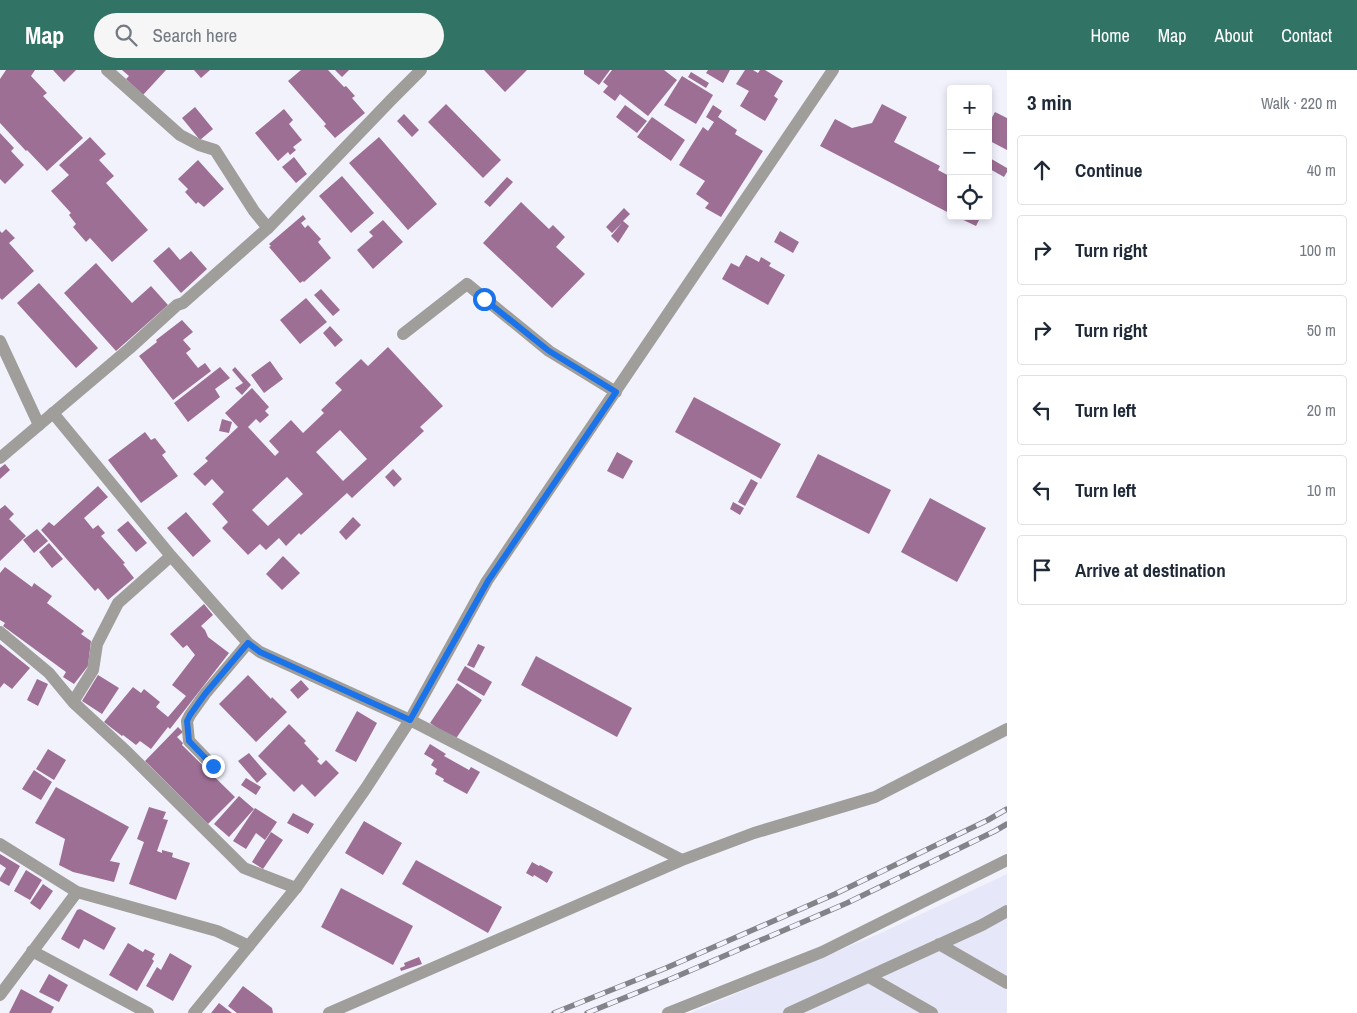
<!DOCTYPE html>
<html lang="en">
<head>
<meta charset="utf-8">
<style>
  :root { --surface:#fff; --page:#f6f6f7; --text:#1f2937; --muted:#747a83; --line:#e0e1e3; --accent:#317466 }
  body { margin:0; font-family:"Archivo Narrow",sans-serif; background:var(--page); color:var(--text) }
  .controls { position:absolute; right:15px; top:15px; display:grid; overflow:hidden; border-radius:5px; box-shadow:0 2px 8px #0003 }
  .controls button { width:45px; height:45px; display:grid; place-items:center; padding:0; border:0; border-bottom:1px solid var(--line); background:var(--surface); color:var(--text); font:25px sans-serif }
  .stop { position:absolute; width:15px; height:15px; margin:-11px; border:4px solid #1a73e8; border-radius:50%; background:#fff }
  .stop.end { background:#1a73e8; border-color:#fff; box-shadow:0 1px 5px #0008 }
  .list { margin:0; padding:0; list-style:none }
  h2 { display:flex; justify-content:space-between; align-items:center; height:65px; margin:0; padding:0 20px; font-size:21px }
  h2 small { font-size:16px; font-weight:400; color:var(--muted) }
  .list li { display:grid; grid-template-columns:32px 1fr auto; gap:15px; align-items:center; box-sizing:border-box; height:70px; margin:0 10px 10px; padding:0 10px; border:1px solid var(--line); border-radius:5px }
  .list b { display:block; font-size:19px; white-space:nowrap }
  .list em { font-size:16px; font-style:normal; color:var(--muted) }
  .icon { flex:none; width:28px; height:28px; fill:none; stroke:currentColor; stroke-width:2; stroke-linecap:round; stroke-linejoin:round }
  .map { position:relative; flex:none; width:1007px; height:943px; overflow:hidden }
  header { display:flex; align-items:center; gap:30px; box-sizing:border-box; height:70px; padding:0 25px; background:var(--accent); color:#fff }
  header strong { font-size:24px }
  nav { display:flex; gap:28px; margin-inline-start:auto; font-size:18px }
  .search { width:350px; height:45px; background:var(--page); display:flex; align-items:center; gap:12px; box-sizing:border-box; padding:0 18px; border-radius:28px; color:var(--muted); font-size:19px }
  main { display:flex }
  aside { flex:1; background:var(--surface) }
  .map>svg:first-child { display:block }
  .built { fill:#e6e7f8 }
  .building { fill:#9e6f95; fill-rule:evenodd }
  .lines { fill:none; stroke-linecap:round; stroke-linejoin:round }
  .lane { stroke:#a09e9a; stroke-width:12 }
  .street { stroke:#a09e9a; stroke-width:12 }
  .rail-casing { stroke:#83838a; stroke-width:5.5 }
  .rail { stroke:#f1f2fc; stroke-width:4; stroke-dasharray:11; stroke-linecap:butt }
  .route { stroke:#1a73e8; stroke-width:6 }
</style>
</head>
<body>
<header>
<strong>Map</strong>
<div class="search"><svg class="icon" aria-label="search" viewBox="0 0 24 24"><circle cx="10" cy="10" r="6"/><path d="M15 15l6 6"/></svg>Search here</div>
<nav><a>Home</a><a>Map</a><a>About</a><a>Contact</a></nav>
</header>
<main>
<div class="map">
<svg width="1007" height="943" viewBox="0 0 1007 943">
  <rect width="100%" height="100%" fill="#f1f2fc"/>
  <path class="built" d="M1007,804V943H690L881,863Z"/>
  <path class="building" d="M6,0H35L31,6L47,23L43,26L83,68L47,101L27,80L26,81L0,53V9Z
    M53,0H76L64,12Z
    M122,0H166L143,25L126,9L129,6Z
    M194,0H210L201,8Z
    M301,0H328L344,17L346,16L355,26L352,28L365,43L335,68L324,56L326,54L288,11Z
    M335,0H349L342,7Z
    M484,0H527L505,22Z
    M584,0H610L599,15L584,4Z
    M612,0H664L677,10L648,46L620,24L615,31L603,22L608,16L603,12Z
    M708,0H730L723,13L706,3Z
    M745,0H753L758,3L760,0H765L783,11L774,26L778,29L765,51L740,36L749,21L736,14Z
    M691,2L709,13L706,18L688,7Z
    M682,6L713,25L696,54L664,35Z
    M446,34L501,90L483,108L428,52Z
    M882,34L907,47L894,72L940,96L938,100L951,107V144L820,76L835,49L852,58L872,53Z
    M625,35L647,51L637,63L616,47Z
    M713,35L722,41L718,47L737,60L735,64L763,81L721,147L705,138L709,133L696,124L705,111L679,95L703,57L708,61L714,52L706,47Z
    M195,37L213,59L200,70L182,48Z
    M284,39L293,50L289,54L302,70L293,77L296,80L290,85L288,82L278,91L255,63Z
    M995,42L1007,48V80L988,70V55Z
    M404,44L419,60L412,67L397,51Z
    M652,47L685,70L671,91L637,67Z
    M0,63L14,78L11,81L24,95L5,114L0,109Z
    M90,67L106,84L99,90L114,106L106,113L148,160L112,192L90,168L86,172L73,157L76,154L69,145L71,143L51,121L69,105L59,95Z
    M379,67L437,134L408,160L349,93Z
    M294,87L307,104L296,113L282,97Z
    M988,87L1007,98V102L1004,107L988,98Z
    M198,90L224,119L204,137L198,132L196,134L185,122L188,119L178,109Z
    M342,106L374,143L351,163L319,126Z
    M507,107L513,112L490,137L484,132Z
    M521,132L549,159L553,155L565,167L556,177L585,204L552,238L483,173Z
    M624,138L630,144L623,151L629,156L618,173L611,166L622,153L612,163L606,157Z
    M303,145L306,149L301,153L305,158L308,155L321,169L318,172L331,188L304,212L303,211L300,213L269,177L271,176L269,174Z
    M955,146H981L976,156Z
    M383,150L403,172L373,199L357,180L373,166L369,162Z
    M6,159L15,168L9,173L34,201L2,230L0,228V161L2,163Z
    M780,161L799,172L793,183L774,172Z
    M169,177L180,190L191,181L207,199L181,223L153,191Z
    M746,185L759,192L761,187L771,193L769,196L785,205L768,235L722,209L731,193L739,197Z
    M96,193L132,233L151,216L168,235L116,281L64,223Z
    M39,213L98,278L76,298L17,233Z
    M321,219L340,240L333,246L314,225Z
    M306,228L327,252L300,274L280,250Z
    M182,250L193,262L183,270L191,279L186,283L198,298L205,293L211,301L173,330L139,286L157,272L156,270Z
    M330,256L343,270L335,277L323,263Z
    M388,277L443,336L420,357L424,361L352,428L347,423L301,465L299,463L286,476L279,468L266,480L260,474L248,485L222,458L228,452L212,434L224,422L212,409L205,416L193,404L208,391L205,388L238,357L225,343L252,318L269,337L265,341L269,345L260,353L256,349L248,357L275,386L279,382L269,371L291,350L303,363L324,343L321,340L342,320L335,313L361,289L368,296ZM340,360L367,389L343,411L316,382ZM287,407L303,424L268,456L252,440Z
    M270,291L283,309L264,323L251,305Z
    M220,297L230,308L215,319L220,327L188,352L174,333Z
    M235,297L251,315L242,325L235,318L243,313L232,300Z
    M694,327L781,374L761,409L675,362Z
    M222,349L232,352L229,363L219,361Z
    M145,362L151,370L155,368L166,382L162,385L178,406L141,433L108,390Z
    M617,382L633,391L623,409L607,401Z
    M818,384L891,420L869,464L796,427Z
    M5,394L10,400L0,409V398Z
    M393,399L402,409L394,417L385,407Z
    M751,409L758,413L745,436L738,432Z
    M98,416L108,427L84,448L93,459L98,455L105,463L101,466L125,493L123,494L134,508L108,530L98,518L95,521L41,460L49,452L54,456Z
    M930,428L986,458L957,512L901,482Z
    M733,432L744,438L740,445L730,439Z
    M5,435L14,444L9,449L26,466L0,491V439Z
    M186,442L211,471L193,487L167,458Z
    M353,447L361,455L346,470L339,462Z
    M128,451L147,473L136,482L117,460Z
    M37,459L48,471L34,483L23,470Z
    M49,473L63,489L52,498L39,482Z
    M283,486L300,503L282,520L266,504Z
    M5,497L32,517L34,513L52,526L47,533L84,561L81,564L91,571L88,596L74,614L63,607L66,602L3,556L5,553L0,550V503Z
    M204,534L213,545L201,556L205,560L208,567L229,583L170,659L168,657L151,679L140,671L136,675L123,665L122,666L104,652L133,617L141,623L144,619L160,632L156,637L168,647L186,626L172,615L195,585L187,575L183,578L170,564Z
    M0,574L30,598L12,619L4,613L0,618Z
    M478,574L485,577L474,598L467,595Z
    M536,586L632,638L617,667L521,615Z
    M465,596L492,612L484,626L457,610Z
    M98,605L119,618L102,644L82,631Z
    M248,605L271,629L272,627L287,642L256,672L219,634Z
    M37,609L48,614L38,636L27,630Z
    M301,610L309,619L298,629L290,620Z
    M457,613L482,630L455,670L430,653Z
    M357,641L377,653L356,692L335,681Z
    M289,654L306,671L304,673L319,689L317,691L321,695L326,690L339,703L315,727L302,714L294,722L258,686Z
    M178,657L183,662L177,667L183,673L182,675L235,727L208,754L145,691Z
    M430,674L446,684L444,686L469,700L471,697L480,702L467,724L443,711L444,709L435,704L437,699L431,695L434,690L424,684Z
    M48,679L66,690L54,710L36,699Z
    M249,683L267,704L257,713L238,691Z
    M34,700L52,712L41,730L22,719Z
    M246,708L261,717L256,725L241,715Z
    M56,717L129,757L110,791L120,793L114,812L73,802L59,795L65,769L35,753Z
    M239,726L254,739L229,767L214,754Z
    M149,737L166,742L163,749L168,750L157,781L162,783V780L173,783L172,787L190,793L176,830L129,814L144,772L137,769Z
    M255,738L277,752L265,770L256,763L246,779L233,771Z
    M293,743L314,754L308,764L287,753Z
    M364,751L402,773L383,805L345,783Z
    M271,762L283,770L263,799L252,792Z
    M0,784L20,796L9,816L0,811V808L6,798L0,794Z
    M416,790L502,837L488,863L402,814Z
    M532,792L539,796L540,795L553,802L547,813L534,805L533,807L526,803Z
    M26,800L42,810L30,830L14,821Z
    M43,814L53,821L40,840L30,833Z
    M341,818L413,856L393,895L321,857Z
    M80,839L116,858L104,880L84,869L79,879L61,869L77,840Z
    M128,873L143,882L145,879L155,884L152,889L154,891L137,921L109,905Z
    M170,883L192,896L173,931L146,916L157,897L161,900Z
    M419,887L422,894L401,901L400,898L405,896L404,893Z
    M49,904L68,915L59,932L39,922Z
    M243,916L272,938L273,943H237L228,936Z
    M21,919L54,937L51,943H9Z
    M219,933L232,943H211Z"/>
  <g class="lines">
    <path class="lane" d="M107,0L180,65L199,75L215,80L254,141L268,158
      M0,271L39,355
      M53,343L171,486L248,573L260,582L410,650
      M171,486L118,533L97,574L93,600L73,632L128,683L244,798L296,818
      M0,562L49,603L73,632
      M213,696L189,671L187,651L190,645L205,624L248,573
      M939,874L1007,913
      M869,907L932,943
      M789,943L982,855L1007,841"/>
    <path class="street" d="M403,264L467,214L549,281L616,322
      M0,388L130,278L177,235L183,233L268,158L391,30L421,0
      M410,650L682,790
      M0,774L77,822L217,861L249,876
      M32,881L148,943
      M0,925L77,822
      M194,943L296,818L366,718L410,650L487,511L833,0
      M329,943L682,790L754,763L875,727L1007,659
      M668,943L822,882L1007,790"/>
    <defs>
      <path id="rail" d="M554,943L666,898L835,824L988,750L1007,739
        M587,943L673,908L847,833L995,761L1007,754"/>
    </defs>
    <use href="#rail" class="rail-casing"/>
    <use href="#rail" class="rail"/>
  </g>
  <g class="lines">
    <path class="route" d="M213,696L189,671L187,651L190,645L205,624L248,573L260,582L410,650L488,511L616,322L549,281L484,229"/>
  </g>
</svg>
<div class="controls">
<button>+</button>
<button>−</button>
<button><svg class="icon" aria-label="locate" viewBox="0 0 24 24"><circle cx="12" cy="12" r="6"/><path d="M12 2v4M12 18v4M2 12h4M18 12h4"/></svg></button>
</div>
<div class="stop" style="left:484px;top:229px"></div>
<div class="stop end" style="left:213px;top:696px"></div>
</div>
<aside>
<h2>3 min<small>Walk · 220 m</small></h2>
<ul class="list">
<li><svg class="icon" aria-label="ahead" viewBox="0 0 24 24"><path d="M12 20V5M6 11l6-6 6 6"/></svg><div><b>Continue</b></div><em>40 m</em></li>
<li><svg class="icon" aria-label="right" viewBox="0 0 24 24"><path d="M7 20v-9h11M14 6l5 5-5 5"/></svg><div><b>Turn right</b></div><em>100 m</em></li>
<li><svg class="icon" aria-label="right" viewBox="0 0 24 24"><path d="M7 20v-9h11M14 6l5 5-5 5"/></svg><div><b>Turn right</b></div><em>50 m</em></li>
<li><svg class="icon" aria-label="left" viewBox="0 0 24 24"><path d="M17 20v-9H6M10 6l-5 5 5 5"/></svg><div><b>Turn left</b></div><em>20 m</em></li>
<li><svg class="icon" aria-label="left" viewBox="0 0 24 24"><path d="M17 20v-9H6M10 6l-5 5 5 5"/></svg><div><b>Turn left</b></div><em>10 m</em></li>
<li><svg class="icon" aria-label="arrive" viewBox="0 0 24 24"><path d="M6 21V4h12l-3 4 3 4H6"/></svg><div><b>Arrive at destination</b></div></li>
</ul>
</aside>
</main>
</body>
</html>
